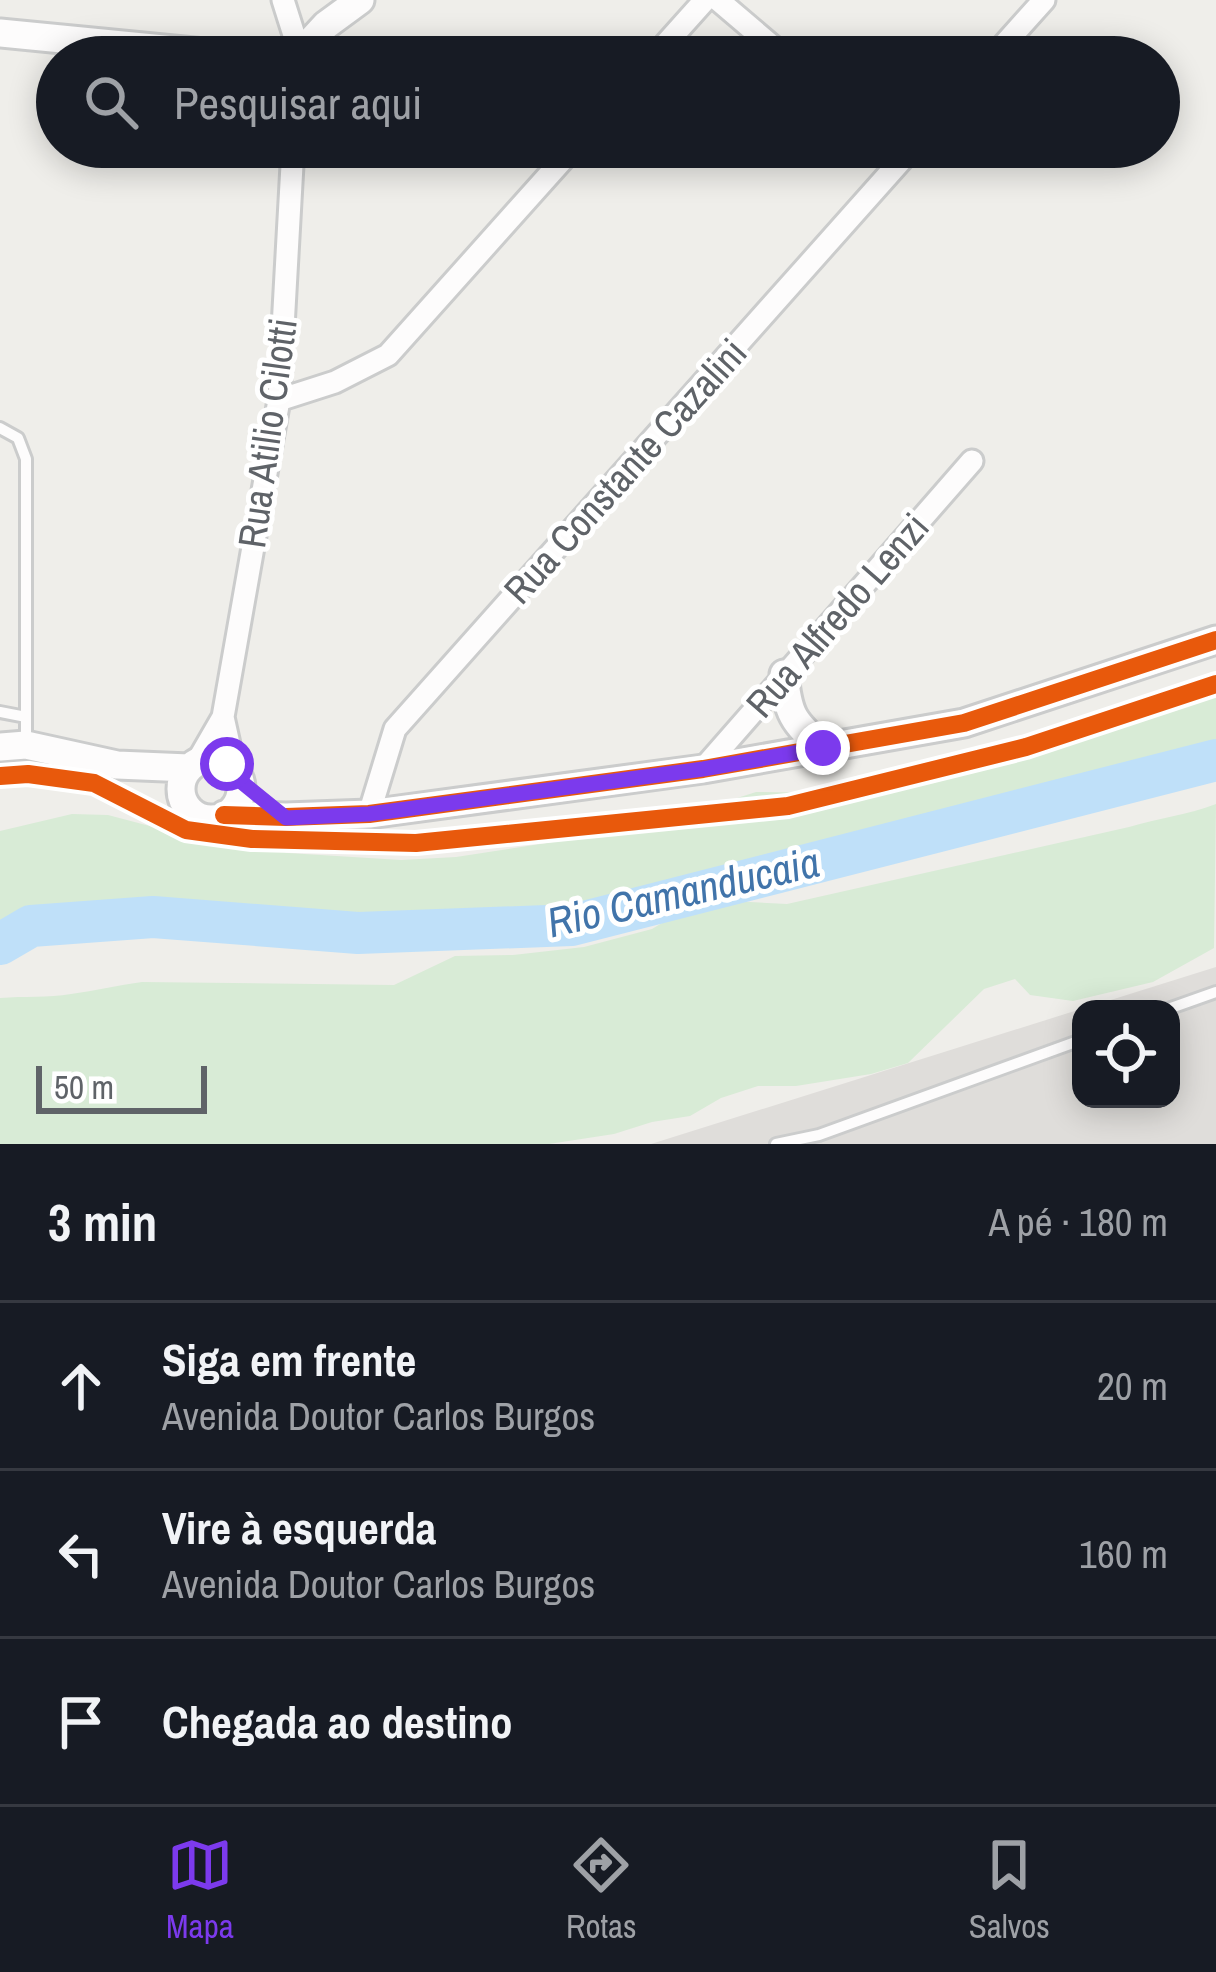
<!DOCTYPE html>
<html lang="pt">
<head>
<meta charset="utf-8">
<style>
  :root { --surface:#171b24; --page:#20242c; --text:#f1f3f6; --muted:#9ea1a6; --line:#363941; --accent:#7c3aed }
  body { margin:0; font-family:"Archivo Narrow",sans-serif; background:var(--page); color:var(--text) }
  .controls { position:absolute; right:36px; bottom:36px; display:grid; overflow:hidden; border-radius:24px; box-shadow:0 6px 30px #0003 }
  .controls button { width:108px; height:108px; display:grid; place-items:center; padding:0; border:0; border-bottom:3px solid var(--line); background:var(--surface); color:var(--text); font:60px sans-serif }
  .scale { position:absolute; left:36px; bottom:30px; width:171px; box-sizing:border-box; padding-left:12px; border:6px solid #5f6368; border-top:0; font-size:33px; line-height:42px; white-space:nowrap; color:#5f6368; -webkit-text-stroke:9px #fff; paint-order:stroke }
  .stop { position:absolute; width:36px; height:36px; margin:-27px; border:9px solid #7c3aed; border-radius:50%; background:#fff }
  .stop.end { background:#7c3aed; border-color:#fff; box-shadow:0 3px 12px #0008 }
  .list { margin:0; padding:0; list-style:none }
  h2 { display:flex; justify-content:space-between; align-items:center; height:156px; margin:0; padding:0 48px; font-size:51px }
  h2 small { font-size:39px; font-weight:400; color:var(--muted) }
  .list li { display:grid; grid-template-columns:78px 1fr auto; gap:36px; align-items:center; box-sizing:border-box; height:168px; padding:0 48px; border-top:3px solid var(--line) }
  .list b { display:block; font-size:45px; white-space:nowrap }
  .list p { margin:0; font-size:39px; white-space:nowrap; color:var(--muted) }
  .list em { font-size:39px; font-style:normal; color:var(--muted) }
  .icon { flex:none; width:66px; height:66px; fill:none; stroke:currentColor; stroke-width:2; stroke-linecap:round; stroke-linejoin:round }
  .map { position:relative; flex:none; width:1216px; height:1144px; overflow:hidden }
  .search { position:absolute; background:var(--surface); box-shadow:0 6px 30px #0003; left:36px; right:36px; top:36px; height:132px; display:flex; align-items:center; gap:30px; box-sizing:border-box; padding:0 42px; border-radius:66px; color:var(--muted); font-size:45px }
  .sheet { height:660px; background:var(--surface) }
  nav { display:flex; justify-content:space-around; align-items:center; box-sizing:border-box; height:168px; border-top:3px solid var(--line); background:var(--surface); font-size:33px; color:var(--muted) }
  nav a { display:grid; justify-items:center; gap:6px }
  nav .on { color:var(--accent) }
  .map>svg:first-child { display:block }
  .industrial { fill:#dfddda }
  .green { fill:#d8ebd6 }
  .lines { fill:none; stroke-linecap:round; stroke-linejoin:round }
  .river { stroke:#bfe0f9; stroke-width:42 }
  .service-casing { stroke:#cbcccc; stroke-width:16 }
  .minor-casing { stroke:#cbcccc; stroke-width:27 }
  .tertiary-casing { stroke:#cbcccc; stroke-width:33 }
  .service { stroke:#fdfcfc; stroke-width:10 }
  .minor { stroke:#fdfcfc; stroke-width:21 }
  .tertiary { stroke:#fdfcfc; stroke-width:27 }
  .cycleway-casing { stroke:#fff; stroke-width:26 }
  .cycleway { stroke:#e8590c; stroke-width:18 }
  .route { stroke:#7c3aed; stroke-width:15 }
  .labels { text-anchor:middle; stroke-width:10; stroke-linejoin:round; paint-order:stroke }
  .street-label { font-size:39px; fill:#5f6368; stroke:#fff }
  .water-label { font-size:42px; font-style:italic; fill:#4174aa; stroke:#fff }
</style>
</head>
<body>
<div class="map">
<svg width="1216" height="1144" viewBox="0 0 1216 1144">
  <rect width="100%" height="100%" fill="#efeeea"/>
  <path class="industrial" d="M1216,967V1144H651L1081,1009V1099H1171V1009H1082Z"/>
  <path class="green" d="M1216,686V770L1197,776L1127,778L1092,786L1026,806L915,822L818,853L782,858L617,907L582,915L511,914L476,922H400L328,912L184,911L39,927L0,942V831L72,814L108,815L180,834L252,844L288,853L401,860L456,857L643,828L756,792L831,793L868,788H895L940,777Z
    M1216,804L1214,948L1153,982L1073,1001L1030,995L1015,979L984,989L908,1063L871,1074L796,1086H758L721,1098L690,1116L652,1122L614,1134L549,1144H0V998C24,996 48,998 71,994C95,991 118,985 142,982L394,985L455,956L513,955L584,947L652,929L682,911L714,900L787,904L1129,827C1158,818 1188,815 1216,804Z"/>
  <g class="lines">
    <path class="river" d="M0,944L31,926L153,917L358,933L572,925L1216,760"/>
    <defs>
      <path id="service" d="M0,428L18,438L26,459V742
        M0,712L26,717
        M1168,1009L1216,992
        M776,1144L819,1135L1081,1040"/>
      <path id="minor" d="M283,0L301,57
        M718,0L785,57
        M654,57L705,0
        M993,57L1044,0
        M279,400L335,382L388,355L574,147
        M223,717L235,771
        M197,762L223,717L279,400L293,147
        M703,769L972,461
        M369,814L395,729L913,147"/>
      <path id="tertiary" d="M0,33L245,57
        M254,57L301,52L326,25L360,0
        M784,674C788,714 792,721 823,748
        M0,747L26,745L117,765L189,768
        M181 789a30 30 0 1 1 60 0a30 30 0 1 1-60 0Z
        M224,815L286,817L369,814L703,769L964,723L1216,640"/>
    </defs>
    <use href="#service" class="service-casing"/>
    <use href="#minor" class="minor-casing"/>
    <use href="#tertiary" class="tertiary-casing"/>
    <use href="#service" class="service"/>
    <use href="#minor" class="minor"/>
    <use href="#tertiary" class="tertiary"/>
    <defs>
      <path id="cycleway" d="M0,776L28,774L94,783L186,830L252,839L416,843L788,806L1026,747L1216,684
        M224,815L286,817L369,814L703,769L964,723L1216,640"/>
    </defs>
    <use href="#cycleway" class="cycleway-casing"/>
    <use href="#cycleway" class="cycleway"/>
  </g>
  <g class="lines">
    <path class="route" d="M227,764L239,780L286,818L369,814L703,769L823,748"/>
  </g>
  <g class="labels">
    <g class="street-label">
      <text transform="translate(267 433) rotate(-82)" y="14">Rua Atilio Cilotti</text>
      <text transform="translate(625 471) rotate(-48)" y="14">Rua Constante Cazalini</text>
      <text transform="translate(837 615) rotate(-49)" y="14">Rua Alfredo Lenzi</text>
    </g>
    <g class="water-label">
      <text transform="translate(683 892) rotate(-13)" y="15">Rio Camanducaia</text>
    </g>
  </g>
</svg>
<div class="controls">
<button><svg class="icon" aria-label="locate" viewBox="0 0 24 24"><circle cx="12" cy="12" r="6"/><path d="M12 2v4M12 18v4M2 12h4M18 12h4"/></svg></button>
</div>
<div class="scale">50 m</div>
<div class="stop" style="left:227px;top:764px"></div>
<div class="stop end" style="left:823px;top:748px"></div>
<div class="search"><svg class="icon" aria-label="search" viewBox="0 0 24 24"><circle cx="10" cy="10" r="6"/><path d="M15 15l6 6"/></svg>Pesquisar aqui</div>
</div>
<section class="sheet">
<h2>3 min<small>A pé · 180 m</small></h2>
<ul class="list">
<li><svg class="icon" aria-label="ahead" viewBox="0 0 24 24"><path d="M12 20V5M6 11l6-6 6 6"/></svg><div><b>Siga em frente</b><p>Avenida Doutor Carlos Burgos</p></div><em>20 m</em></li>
<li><svg class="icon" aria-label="left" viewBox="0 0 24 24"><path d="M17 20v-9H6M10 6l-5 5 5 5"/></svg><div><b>Vire à esquerda</b><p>Avenida Doutor Carlos Burgos</p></div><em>160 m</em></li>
<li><svg class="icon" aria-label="arrive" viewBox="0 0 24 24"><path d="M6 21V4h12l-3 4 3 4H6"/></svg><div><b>Chegada ao destino</b></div></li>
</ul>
</section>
<nav>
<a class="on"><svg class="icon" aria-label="map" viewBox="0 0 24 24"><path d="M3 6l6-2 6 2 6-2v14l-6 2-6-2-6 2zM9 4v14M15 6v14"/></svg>Mapa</a>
<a><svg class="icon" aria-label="directions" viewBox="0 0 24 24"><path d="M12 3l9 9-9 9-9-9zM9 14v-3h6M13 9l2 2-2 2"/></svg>Rotas</a>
<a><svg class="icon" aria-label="saved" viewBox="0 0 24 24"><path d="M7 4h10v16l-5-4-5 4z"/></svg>Salvos</a>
</nav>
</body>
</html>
